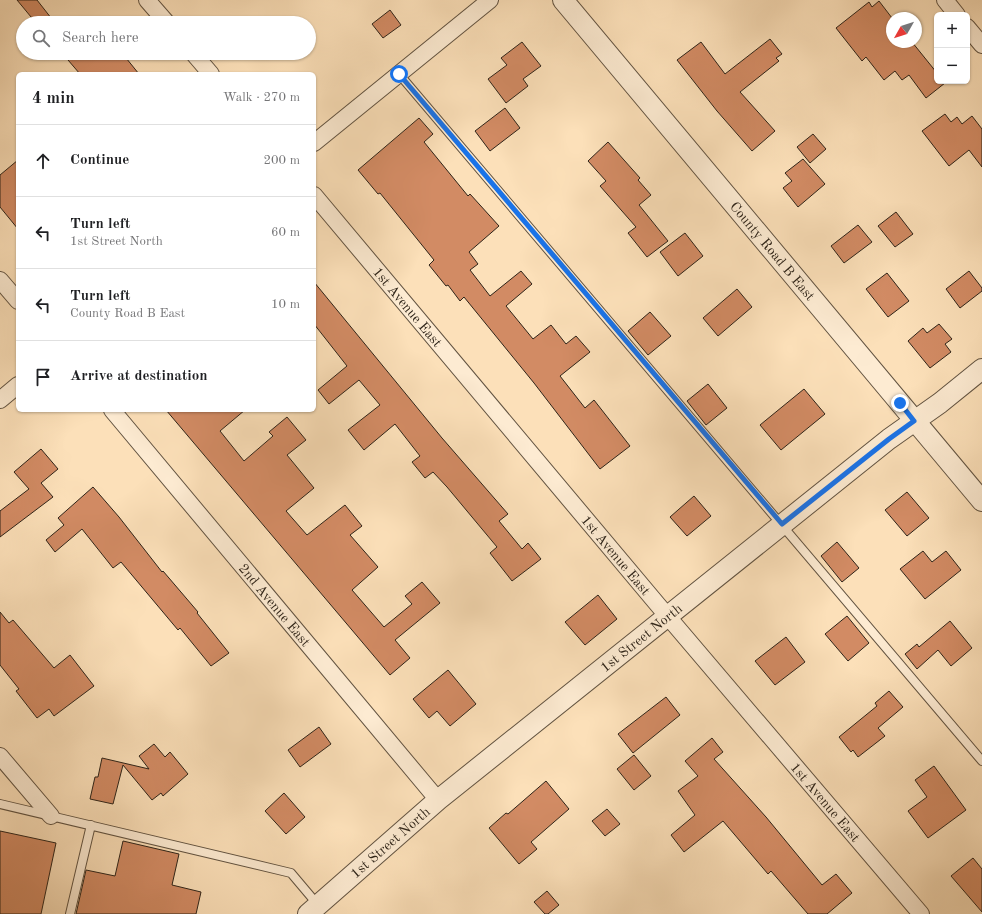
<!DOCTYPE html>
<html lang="en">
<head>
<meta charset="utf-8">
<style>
  :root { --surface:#fff; --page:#f6f6f6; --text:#202124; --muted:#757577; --line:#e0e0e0 }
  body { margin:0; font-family:"Old Standard TT",serif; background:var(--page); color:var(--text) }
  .controls { position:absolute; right:12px; top:12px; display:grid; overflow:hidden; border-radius:6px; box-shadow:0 1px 3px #0004 }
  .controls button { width:36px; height:36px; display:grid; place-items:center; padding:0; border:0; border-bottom:1px solid var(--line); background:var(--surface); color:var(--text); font:20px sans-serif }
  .compass { position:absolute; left:886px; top:12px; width:36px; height:36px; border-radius:50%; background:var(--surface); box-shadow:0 1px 3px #0004; rotate:231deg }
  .stop { position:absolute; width:12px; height:12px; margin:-9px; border:3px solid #1a73e8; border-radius:50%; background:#fff }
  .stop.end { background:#1a73e8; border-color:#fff; box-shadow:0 1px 4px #0008 }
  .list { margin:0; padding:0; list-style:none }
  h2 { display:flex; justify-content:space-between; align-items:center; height:52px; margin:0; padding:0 16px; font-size:17px }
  h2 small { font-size:13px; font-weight:400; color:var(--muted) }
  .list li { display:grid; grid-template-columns:26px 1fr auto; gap:12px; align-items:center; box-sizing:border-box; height:72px; padding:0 16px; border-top:1px solid var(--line) }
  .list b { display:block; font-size:15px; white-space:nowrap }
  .list p { margin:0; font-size:13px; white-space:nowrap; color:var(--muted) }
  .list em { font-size:13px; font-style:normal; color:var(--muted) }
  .icon { flex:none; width:22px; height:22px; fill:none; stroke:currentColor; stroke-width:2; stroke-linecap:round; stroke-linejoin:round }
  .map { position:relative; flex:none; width:982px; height:914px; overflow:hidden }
  .search { position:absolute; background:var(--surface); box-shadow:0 1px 3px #0004; left:16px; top:16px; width:300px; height:44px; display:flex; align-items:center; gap:10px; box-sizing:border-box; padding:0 14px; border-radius:22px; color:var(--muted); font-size:15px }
  .panel { position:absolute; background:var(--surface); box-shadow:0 1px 3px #0004; left:16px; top:72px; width:300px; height:340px; border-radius:6px }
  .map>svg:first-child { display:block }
  .building { fill:#d28b64; stroke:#2e2419 }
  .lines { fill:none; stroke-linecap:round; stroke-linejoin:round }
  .service-casing { stroke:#625341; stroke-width:10 }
  .minor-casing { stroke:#625341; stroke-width:18 }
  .tertiary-casing { stroke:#625341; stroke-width:22 }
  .service { stroke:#fdebd2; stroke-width:8 }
  .minor { stroke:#fdebd2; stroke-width:16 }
  .tertiary { stroke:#fdebd2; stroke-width:20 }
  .route { stroke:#1a73e8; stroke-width:5 }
  .labels { text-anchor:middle; stroke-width:3.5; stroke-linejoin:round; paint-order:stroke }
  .street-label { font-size:14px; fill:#2e2419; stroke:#fdebd2 }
</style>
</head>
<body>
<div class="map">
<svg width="982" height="914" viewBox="0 0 982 914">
  <rect width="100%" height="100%" fill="#fce0b9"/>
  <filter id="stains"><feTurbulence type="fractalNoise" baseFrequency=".005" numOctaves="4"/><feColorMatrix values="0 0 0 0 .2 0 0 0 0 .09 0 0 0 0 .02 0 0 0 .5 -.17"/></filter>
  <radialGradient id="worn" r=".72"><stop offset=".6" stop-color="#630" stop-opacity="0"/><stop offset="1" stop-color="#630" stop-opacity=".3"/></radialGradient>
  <path class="building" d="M17,0H37L55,23H36Z
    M879,1L892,18V42H912L937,73V81H943L945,83L926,98L909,75L902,80L895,71L884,80L866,57L862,61L836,28L869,2L872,7Z
    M390,10L401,25L383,38L372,24Z
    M770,39L782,54L776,58L779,61L740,92L775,131L752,151L717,111L677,60L701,42L725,74Z
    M522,42L541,66L523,79L528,86L506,103L488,79L507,65L501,58Z
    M62,53H122L139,74H80Z
    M505,108L520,128L490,151L475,131Z
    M945,114L951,122L957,117L962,124L972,116L982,129V167L969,150L949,166L922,131Z
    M419,118L433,134L424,142L468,196L470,194L499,226L469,252L478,264L470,270L490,296L521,271L532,284L506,306L533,339L551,325L566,344L576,336L590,352L560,376L585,408L594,400L630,446L600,469L534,383L464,297L460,301L448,285L446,286L429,265L434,260L380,193L378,194L358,170Z
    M813,134L826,149L810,163L797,147Z
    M608,142L640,178L638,180L651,195L639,205L668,241L647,257L628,233L636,227L600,186L606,181L588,161Z
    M803,159L825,184L798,207L783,188L792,181L785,173Z
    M18,160V229L0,207V175Z
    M896,212L913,234L895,247L878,226Z
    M858,225L872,242L844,263L831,246Z
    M685,233L703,256L678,276L660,252Z
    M969,271L982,288V291L960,308L946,289Z
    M887,273L909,301L888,317L866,289Z
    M314,282L442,438L508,514L499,521L522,549L528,543L541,559L512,581L490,553L497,547L447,487L433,472L425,478L412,462L420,456L395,424L364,450L348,430L380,405L359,380L329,404L318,390L347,366L314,324Z
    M737,289L752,307L718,336L703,318Z
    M650,312L671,336L648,355L628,331Z
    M939,324L952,339L945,344L951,352L930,368L908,341L923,328L927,333Z
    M708,384L727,408L706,425L687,401Z
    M804,389L825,414L781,450L760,425Z
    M166,410H245L220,431L244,461L273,436L269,432L287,417L306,440L287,455L314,488L286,511L307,535L345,505L362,526L350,535L378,567L352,590L384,627L412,604L405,596L422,582L440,603L395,640L410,658L390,675Z
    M41,449L58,469L41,483L53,497L0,537V511L29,489L14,472Z
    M93,487L119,517L162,572L163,571L198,612L197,613L229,653L211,666L180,628L178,630L121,562L113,568L82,529L55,552L46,540L64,525L58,518Z
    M907,492L929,518L907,536L885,510Z
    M694,496L711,516L687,536L670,517Z
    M837,542L859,568L842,582L821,556Z
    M923,551L932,562L946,551L961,570L925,599L900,569Z
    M598,595L617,619L585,645L565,622Z
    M0,612L9,623L13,620L54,668L70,655L94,686L54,716L49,709L37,718L16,691L19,689L0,665Z
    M847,616L869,643L848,661L825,634Z
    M950,621L972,648L951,666L938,650L917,669L905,654L917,644L919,647Z
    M786,637L805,662L775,685L755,661Z
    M448,670L476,704L450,726L437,711L429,718L413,699Z
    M889,691L903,707L878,728L885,736L858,757L853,750L851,752L839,737L877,706L875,703Z
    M666,697L680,715L633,753L618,734Z
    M319,727L331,744L300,767L288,750Z
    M712,738L723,752L714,759L766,817L822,885L836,874L852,893L827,914H808L771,871L768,874L723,821L684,852L671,835L695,815L678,791L698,776L685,761Z
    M154,744L165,757L170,752L188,774L163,796L161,793L152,800L123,765L113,804L90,799L95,777H98L102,758L149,769L139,756Z
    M634,755L651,776L634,790L617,769Z
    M934,766L966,810L928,838L908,811L927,797L915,780Z
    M546,781L569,809L531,842L537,849L519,864L489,828L506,813L508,814Z
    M284,793L305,817L286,834L265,811Z
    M607,809L620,824L605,836L592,821Z
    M0,831L56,843L41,914H0Z
    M123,841L179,854L172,885L201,892L196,914H76L86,870L115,876Z
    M973,858L982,869V912L951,876Z
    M547,891L559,905L548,914H545L534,902Z"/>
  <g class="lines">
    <defs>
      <path id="service" d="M399,74L982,761
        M0,804L291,873L318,905
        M70,914L91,825"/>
      <g id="minor">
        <path d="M147,0L167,23"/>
        <path d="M945,0L957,15"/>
        <path d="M967,27L982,45"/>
        <path d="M193,53L211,74"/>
        <path d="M314,143L490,0"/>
        <path id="s1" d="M314,195L658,605L921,914"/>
        <path d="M0,280L18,301"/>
        <path d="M0,400L18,385"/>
        <path id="s2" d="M112,410L438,800"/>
        <path d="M0,756L51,816"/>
      </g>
      <g id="tertiary">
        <path id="s3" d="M563,0L982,501"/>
        <path id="s4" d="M308,914L438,800L889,439L940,403L982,369"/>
      </g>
    </defs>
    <use href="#service" class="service-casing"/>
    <use href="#minor" class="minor-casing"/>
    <use href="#tertiary" class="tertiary-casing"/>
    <use href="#service" class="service"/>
    <use href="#minor" class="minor"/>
    <use href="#tertiary" class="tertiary"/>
  </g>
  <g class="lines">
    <path class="route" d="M399,74L782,524L889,439L914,421L900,403"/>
  </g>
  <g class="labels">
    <g class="street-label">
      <text dy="5" stroke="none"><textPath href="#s3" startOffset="327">County Road B East</textPath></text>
      <text dy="5" stroke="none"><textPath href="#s1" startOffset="146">1st Avenue East</textPath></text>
      <text dy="5" stroke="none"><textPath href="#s1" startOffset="470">1st Avenue East</textPath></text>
      <text dy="5" stroke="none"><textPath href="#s2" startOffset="254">2nd Avenue East</textPath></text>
      <text dy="5" stroke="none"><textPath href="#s4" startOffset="433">1st Street North</textPath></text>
      <text dy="5" stroke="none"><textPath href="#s1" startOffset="794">1st Avenue East</textPath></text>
      <text dy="5" stroke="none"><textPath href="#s4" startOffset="109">1st Street North</textPath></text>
    </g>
  </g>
  <rect width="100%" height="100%" filter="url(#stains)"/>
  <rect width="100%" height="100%" fill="url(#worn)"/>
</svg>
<div class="controls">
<button>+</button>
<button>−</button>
</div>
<svg class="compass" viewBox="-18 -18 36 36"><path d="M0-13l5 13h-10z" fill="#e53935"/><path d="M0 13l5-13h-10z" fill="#757577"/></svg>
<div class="stop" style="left:399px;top:74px"></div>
<div class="stop end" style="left:900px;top:403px"></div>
<div class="search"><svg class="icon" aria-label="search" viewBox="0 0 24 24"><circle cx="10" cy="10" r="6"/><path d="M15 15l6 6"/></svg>Search here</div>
<section class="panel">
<h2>4 min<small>Walk · 270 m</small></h2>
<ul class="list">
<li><svg class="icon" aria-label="ahead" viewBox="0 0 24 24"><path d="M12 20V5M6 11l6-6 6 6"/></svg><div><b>Continue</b></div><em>200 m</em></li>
<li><svg class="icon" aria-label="left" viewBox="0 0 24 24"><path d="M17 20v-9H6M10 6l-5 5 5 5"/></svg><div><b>Turn left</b><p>1st Street North</p></div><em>60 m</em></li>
<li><svg class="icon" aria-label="left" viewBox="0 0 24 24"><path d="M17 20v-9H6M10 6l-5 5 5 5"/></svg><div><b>Turn left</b><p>County Road B East</p></div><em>10 m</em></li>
<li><svg class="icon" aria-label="arrive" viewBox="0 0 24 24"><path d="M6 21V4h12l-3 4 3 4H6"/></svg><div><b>Arrive at destination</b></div></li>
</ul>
</section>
</div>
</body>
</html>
